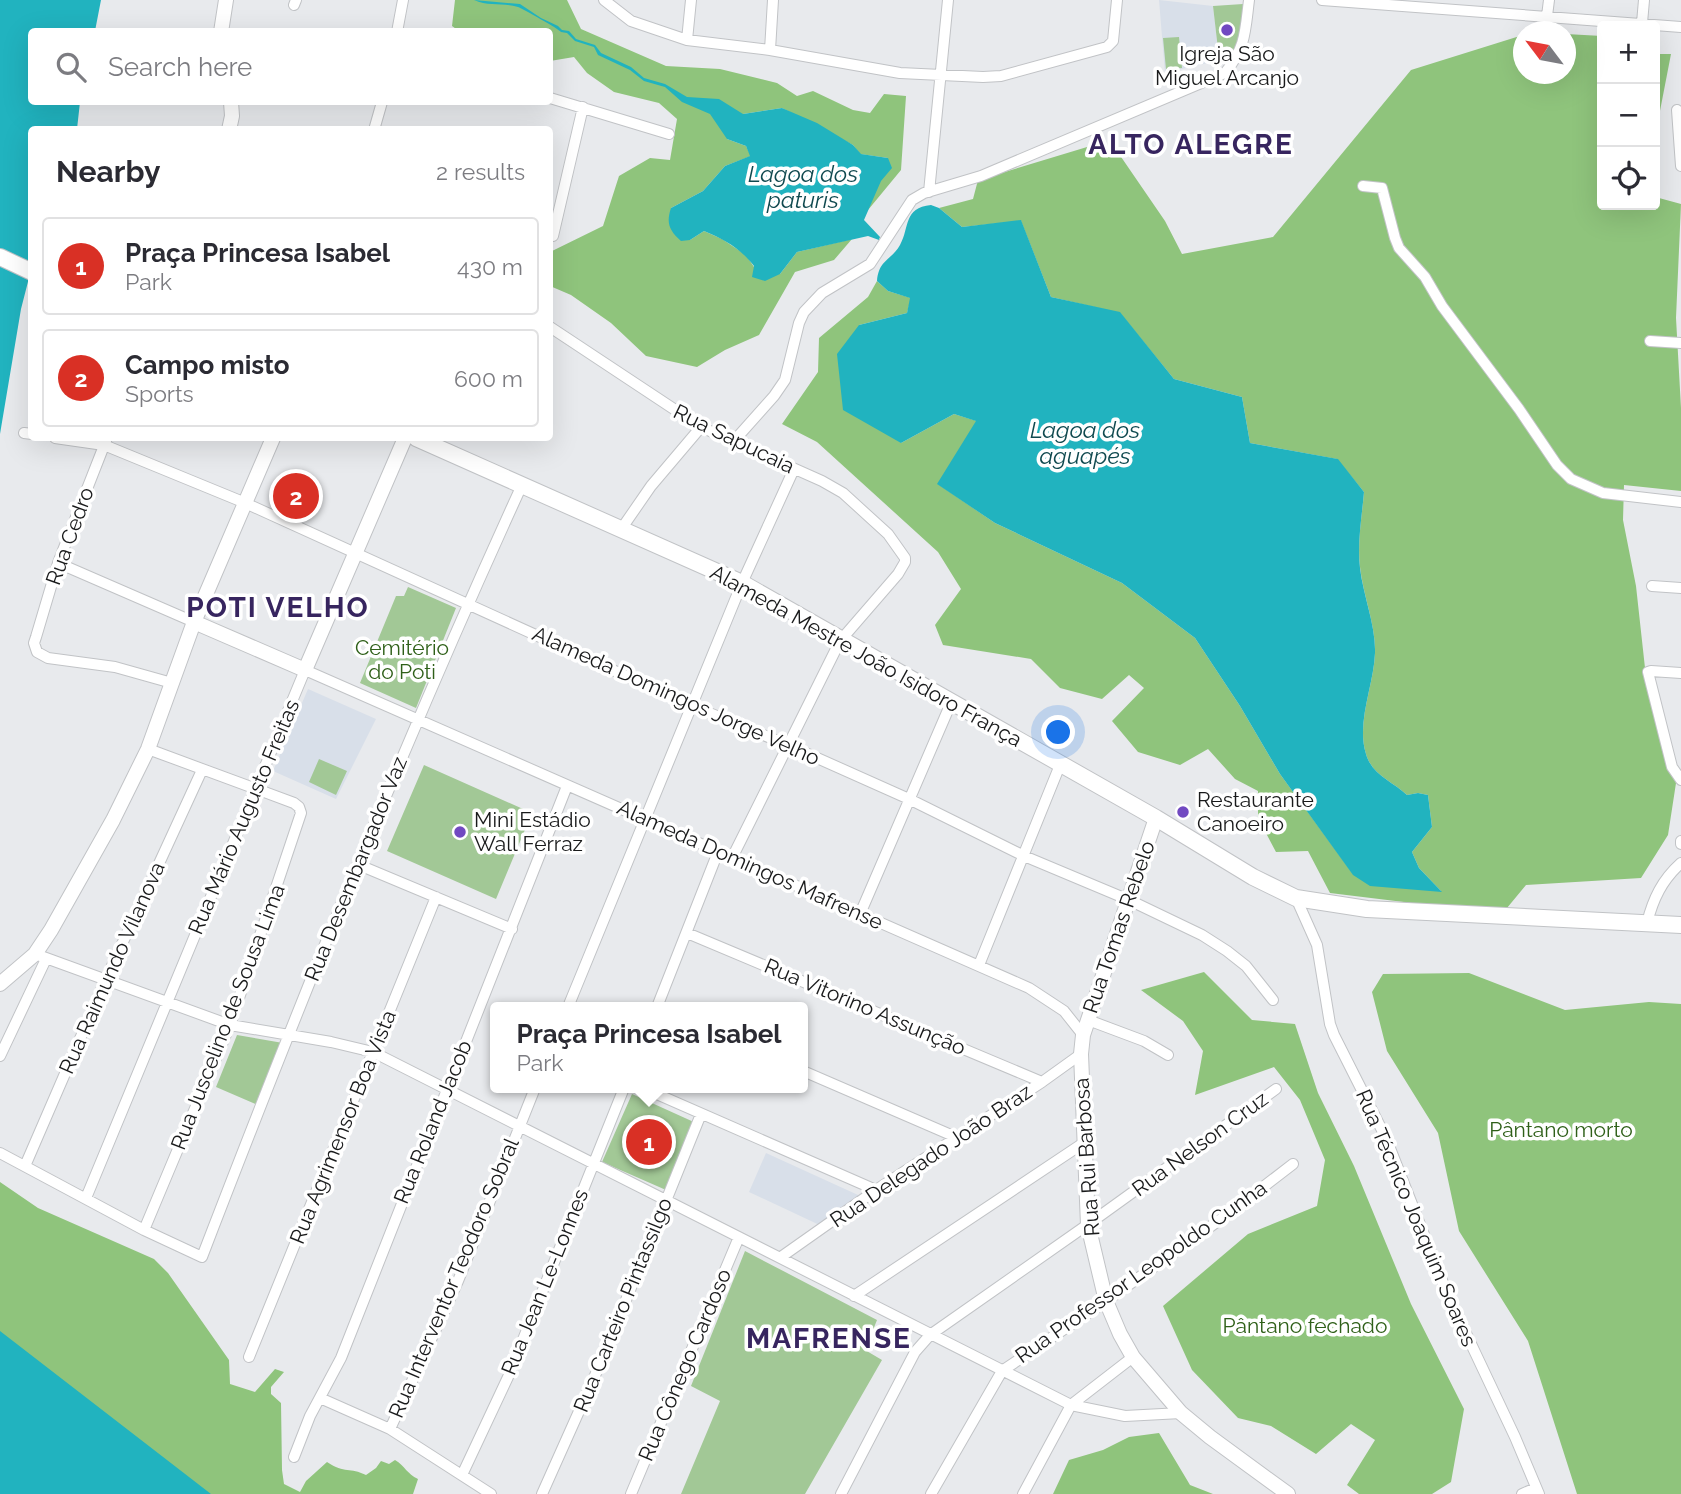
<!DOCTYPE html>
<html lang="en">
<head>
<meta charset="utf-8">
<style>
  :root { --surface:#fff; --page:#f7f7f7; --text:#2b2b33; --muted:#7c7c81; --line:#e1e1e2; --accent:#d93025 }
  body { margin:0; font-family:Raleway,sans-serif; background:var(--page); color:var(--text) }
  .controls { position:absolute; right:21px; top:21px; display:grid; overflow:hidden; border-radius:7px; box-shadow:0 7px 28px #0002 }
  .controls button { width:63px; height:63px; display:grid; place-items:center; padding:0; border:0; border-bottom:2px solid var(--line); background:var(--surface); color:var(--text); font:35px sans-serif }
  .compass { position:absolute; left:1513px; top:21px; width:63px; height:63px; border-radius:50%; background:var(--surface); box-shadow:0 7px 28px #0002; rotate:302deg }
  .you { position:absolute; left:1059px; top:733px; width:24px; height:24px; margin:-18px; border:5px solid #fff; border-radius:50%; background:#1a73e8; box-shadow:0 0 0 10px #1a73e833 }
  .badge { display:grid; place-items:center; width:46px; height:46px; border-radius:50%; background:var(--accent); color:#fff; font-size:23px; font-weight:700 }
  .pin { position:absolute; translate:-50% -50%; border:4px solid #fff; box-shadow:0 2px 7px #0006 }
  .popup { position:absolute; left:490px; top:1002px; width:318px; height:91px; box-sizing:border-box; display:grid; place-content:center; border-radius:7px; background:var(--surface); filter:drop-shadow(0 2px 5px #0005); font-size:23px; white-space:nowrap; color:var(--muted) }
  .popup b { font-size:26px; color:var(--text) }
  .popup::after { content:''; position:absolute; left:50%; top:100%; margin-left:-14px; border:14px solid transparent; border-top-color:var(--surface) }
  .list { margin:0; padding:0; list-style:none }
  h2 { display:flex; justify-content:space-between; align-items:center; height:91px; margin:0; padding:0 28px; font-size:30px }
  h2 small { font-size:23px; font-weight:400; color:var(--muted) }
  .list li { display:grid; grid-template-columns:46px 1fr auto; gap:21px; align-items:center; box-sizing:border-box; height:98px; margin:0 14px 14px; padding:0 14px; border:2px solid var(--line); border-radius:7px }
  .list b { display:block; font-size:26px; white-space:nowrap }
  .list p { margin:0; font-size:23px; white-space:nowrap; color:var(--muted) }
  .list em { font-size:23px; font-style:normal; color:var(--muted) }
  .icon { flex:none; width:38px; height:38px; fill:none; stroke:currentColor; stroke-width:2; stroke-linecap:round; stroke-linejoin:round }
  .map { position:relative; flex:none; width:1681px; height:1494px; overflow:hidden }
  .search { position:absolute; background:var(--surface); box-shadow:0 7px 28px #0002; left:28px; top:28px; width:525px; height:77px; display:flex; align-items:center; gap:18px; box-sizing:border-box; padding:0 24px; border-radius:7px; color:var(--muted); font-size:26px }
  .panel { position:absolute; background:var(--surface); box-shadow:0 7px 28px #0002; left:28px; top:126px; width:525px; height:315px; border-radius:7px }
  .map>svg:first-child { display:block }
  .built { fill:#d8dfe9 }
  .green { fill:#a2c896 }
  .forest { fill:#8fc47c }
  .water { fill:#21b3bf }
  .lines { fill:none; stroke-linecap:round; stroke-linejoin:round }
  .minor-casing { stroke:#c1c3c6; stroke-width:12 }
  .tertiary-casing { stroke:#c1c3c6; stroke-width:16 }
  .secondary-casing { stroke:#c1c3c6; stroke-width:18 }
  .minor { stroke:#fff; stroke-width:10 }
  .tertiary { stroke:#fff; stroke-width:14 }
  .secondary { stroke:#fff; stroke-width:16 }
  .poi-dot { fill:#7149c1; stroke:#fff; stroke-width:2.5 }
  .labels { text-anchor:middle; stroke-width:7; stroke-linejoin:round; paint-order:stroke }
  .poi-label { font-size:21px; fill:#191a1b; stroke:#fff; text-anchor:start }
  .street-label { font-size:21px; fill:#191a1b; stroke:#fff }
  .park-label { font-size:21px; fill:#2f6019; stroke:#fff }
  .water-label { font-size:23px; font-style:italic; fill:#0f494f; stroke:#fff }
  .district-label { font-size:28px; font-weight:bold; letter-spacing:2px; fill:#37255f; stroke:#fff }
</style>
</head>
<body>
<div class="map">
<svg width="1681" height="1494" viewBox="0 0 1681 1494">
  <rect width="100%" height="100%" fill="#e8eaed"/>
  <path class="built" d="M1159,0L1213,6L1219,58L1216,61L1165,73Z
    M308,689L376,719L336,799L273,771Z
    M766,1153L869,1200L828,1229L749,1192Z"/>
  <path class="green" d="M1243,4C1242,25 1243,54 1219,58L1213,6Z
    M1179,37L1182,68L1166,69L1163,38Z
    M282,475L322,493L311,517L271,499Z
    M408,587L456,608L416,708L360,683L396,596H404Z
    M319,759L347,771L336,795L309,782Z
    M424,765L532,813L496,899L387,851Z
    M237,1035L283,1043L258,1105L216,1087Z
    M632,1094L696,1123L666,1190L602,1162Z
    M745,1251L877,1320L865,1350L882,1360L805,1494H681L720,1401L691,1386Z"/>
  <path class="forest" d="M455,0H567L581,29L666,66L720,69L777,83L797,96L813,91L853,110L870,113L884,94L906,96L901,170L868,210L888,158L860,154L853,145L782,108L743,114L727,139L746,146L751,156L725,166L703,191L671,208L690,240L704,231L722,239L746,255L754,267L780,274L797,252L852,239L834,260L795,272L759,335L725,350L697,367L646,356L611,323L571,295L550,286V252L603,226L619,176L650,158L670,160L677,119L659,103L614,92L587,73L574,57L550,61V32L459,31L452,26Z
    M1566,34L1602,36V205H1655V185L1659,198L1681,204L1676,318L1681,408V491L1624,485L1623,520L1636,586L1645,668L1676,783L1668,835L1641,878L1526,885L1502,914L1330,893L1308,851L1276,852L1258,818V791L1235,779L1208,749L1180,765L1138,752L1112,721L1144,688L1129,675L1102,699L1060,688L1031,659L943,645L935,625L961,589L938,552L817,442L782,424L818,372L819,338L868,297L877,281L888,291L911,298L907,313L859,325L901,443L954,414L977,421L938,484L995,523L1122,583L1195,638L1240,706L1280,774L1353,874L1441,891L1419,868L1412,852L1432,827L1428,795L1418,793L1407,795C1392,781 1372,775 1366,754C1356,722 1374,685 1375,653C1376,626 1363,595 1360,567C1357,543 1362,516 1364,492L1337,459L1250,443L1242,397L1174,379L1120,313L1051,297L1021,221L962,227L939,208L973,199L978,180L1097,144L1117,151L1165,221L1182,254L1273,237L1411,70L1523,35L1524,74H1566Z
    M1655,54H1671L1659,116L1655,175Z
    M1204,972L1252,1020L1295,1024L1318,1093L1354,1166L1411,1304L1464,1409L1451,1482L1432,1494H1359L1347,1485L1375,1440L1351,1424L1316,1454L1271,1426L1238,1418L1192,1370L1163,1306L1248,1234L1317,1206L1325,1160L1300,1100L1274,1067L1195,1095L1203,1051L1183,1021L1141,990Z
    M1469,973L1565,1010L1649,1002L1681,1004V1494H1577L1528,1341L1459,1231L1438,1133L1387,1051L1372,992L1383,974Z
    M0,1182L38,1208L154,1259L168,1273L229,1360L230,1384L255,1392L275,1369L284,1372L271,1387V1394L281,1403L282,1470L284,1484L300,1492L306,1481L327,1462C345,1474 350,1467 366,1475L376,1468L381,1461L389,1464L395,1460C405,1466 407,1474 418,1479L413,1494H0Z
    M1159,1433L1190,1485L1213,1494H1053L1069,1460L1103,1450L1129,1437Z"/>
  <path class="water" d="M0,0H101L95,31L32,32V102H80L77,129L32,130L31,270L21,309L0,434Z
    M474,0L520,4L541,18L558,26L562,30L569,31L576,39L595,45L601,53L631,67L644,78L665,84L687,97L719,99L743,114L782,108L817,123L853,145L861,154L888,158L892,168L881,181L864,220L880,237L879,240L868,236L797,252L780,274L765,281L752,277L754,266C741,249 724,239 704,231L690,240L681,241C669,230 666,223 671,208L703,191L725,166L750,156L746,146L727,139L710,114L682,102L665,87L644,81L630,70L598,55L594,47L575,41L567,33L561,32C559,29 523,9 518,7C503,2 489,7 474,0Z
    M931,205L939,208L962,227L1021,220L1051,297L1120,312L1174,379L1242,397L1250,443L1338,459L1364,492C1362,516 1357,543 1360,568C1363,595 1376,626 1375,653C1374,685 1356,722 1366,754C1372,775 1392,781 1407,795L1418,793L1428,795L1432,827L1412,852L1419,868L1442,892L1370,886L1353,875L1280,774L1240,706L1195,638L1122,583L995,523L937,484L976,421L954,414L901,443L843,410L837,354L859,325L907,313L910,298L888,291L877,281C879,259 891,261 900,245C910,227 903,208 931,205Z
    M0,1331L211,1494H0Z"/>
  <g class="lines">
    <defs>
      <path id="minor" d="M604,0L631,21L687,40L770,50L900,73L983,77L1001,76L1107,47L1113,41L1117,0
        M1322,0L1681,27
        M294,5L296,0
        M1547,16L1549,0
        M1642,23L1644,0
        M397,32L403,0
        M687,40L691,0
        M770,50L773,0
        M550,98L669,134
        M1677,110L1681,166
        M374,130L382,102
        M1363,186L1382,188L1395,238L1399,248L1425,277L1442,306L1519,409L1557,465L1571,479L1603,493L1681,502
        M929,192L948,0
        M553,236L583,107
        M550,327L701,427L822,481L843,493L888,534L905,558V562L898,574L840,641L732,858
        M1650,341L1681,343
        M24,433L32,434
        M55,438L104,445L243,502L692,706L788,745L909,799L1024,856L1129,900L1202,935L1227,951L1246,966L1273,1000
        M107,438L58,563L36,637L34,643L37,652L48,658L115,667L172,683
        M733,442L774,396L785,380L799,323L804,312L822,293L870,264L912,200L924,193L981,176L1225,73C1246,47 1245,32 1249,0
        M622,528L651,486L701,427
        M58,563L194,622
        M1652,586L1681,588
        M1681,673L1651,671L1648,672L1672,767L1681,780
        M1681,841V844
        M359,865L512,929
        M1296,898L1317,945L1330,1024L1334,1035L1386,1138L1447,1293L1515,1437L1539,1494
        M860,914L951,703
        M1647,923C1653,899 1662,880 1681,863
        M687,933L1042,1082
        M35,954L230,1025L331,1042L373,1052L1071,1405L1125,1416L1181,1413
        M979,965L1060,765
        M568,1007L742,583L794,469
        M657,1007L718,852
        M1088,1020L1144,1041L1168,1055
        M0,1056L46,959
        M803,1071L958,1138
        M643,1088L876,1190
        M0,1153L144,1230L202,1257C302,997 406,738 522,485
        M25,1166L105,981L202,770
        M86,1198L305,670L1029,988L1064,1011L1083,1035
        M144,1230L230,1025L301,813L299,807L294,803L148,749
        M781,1257L876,1190L1042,1082L1081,1054
        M854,1296L1085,1142
        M249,1357L436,897
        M320,1398L390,1429L491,1494
        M390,1429L458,1281L535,1088
        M294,1457L310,1416L341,1358L567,786
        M462,1475L508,1377L624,1088
        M542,1494L601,1362L701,1114
        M631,1494L739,1237
        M841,1494L915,1352L930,1335L1097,1218L1276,1089
        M931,1494L1002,1371L1106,1301L1228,1214L1293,1164
        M1023,1494L1071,1405L1133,1357
        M1522,1494L1536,1488"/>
      <path id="tertiary" d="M221,32L226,0
        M229,130L232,116L231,102
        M194,622L305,670L405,438
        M1156,818L1083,1035L1081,1054L1088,1225L1106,1301L1120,1334L1133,1357L1181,1413L1210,1437L1288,1494
        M0,984L35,954L51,930L113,820L148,749L194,622L273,438"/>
      <path id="secondary" d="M0,257L32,272
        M416,438L742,583L1156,818L1253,877L1296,898L1367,909L1681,925"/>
    </defs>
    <use href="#minor" class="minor-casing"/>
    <use href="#tertiary" class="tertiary-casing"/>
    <use href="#secondary" class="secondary-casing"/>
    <use href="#minor" class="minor"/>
    <use href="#tertiary" class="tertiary"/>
    <use href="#secondary" class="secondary"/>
  </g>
  <g class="poi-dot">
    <circle cx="1227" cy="30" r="7"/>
    <circle cx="1183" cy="812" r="7"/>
    <circle cx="460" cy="832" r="7"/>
  </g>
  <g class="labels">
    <g class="poi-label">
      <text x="1227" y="61" text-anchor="middle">Igreja São<tspan x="1227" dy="24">Miguel Arcanjo</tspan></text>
      <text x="1197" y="807">Restaurante<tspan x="1197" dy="24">Canoeiro</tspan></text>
      <text x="474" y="827">Mini Estádio<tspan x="474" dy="24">Wall Ferraz</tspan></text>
    </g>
    <g class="street-label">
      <text transform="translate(734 439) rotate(26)" y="7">Rua Sapucaia</text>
      <text transform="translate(70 536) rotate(-70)" y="7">Rua Cedro</text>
      <text transform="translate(866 656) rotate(29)" y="7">Alameda Mestre João Isidoro França</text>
      <text transform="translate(676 696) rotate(24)" y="7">Alameda Domingos Jorge Velho</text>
      <text transform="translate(244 817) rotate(-67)" y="7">Rua Mário Augusto Freitas</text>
      <text transform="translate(750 865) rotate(24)" y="7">Alameda Domingos Mafrense</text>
      <text transform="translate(356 869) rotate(-68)" y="7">Rua Desembargador Vaz</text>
      <text transform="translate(1119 927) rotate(-71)" y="7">Rua Tomas Rebelo</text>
      <text transform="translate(112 968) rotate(-66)" y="7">Rua Raimundo Vilanova</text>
      <text transform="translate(865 1007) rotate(23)" y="7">Rua Vitorino Assunção</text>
      <text transform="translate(228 1017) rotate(-69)" y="7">Rua Juscelino de Sousa Lima</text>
      <text transform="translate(433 1122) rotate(-68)" y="7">Rua Roland Jacob</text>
      <text transform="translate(343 1127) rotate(-68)" y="7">Rua Agrimensor Boa Vista</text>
      <text transform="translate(1200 1144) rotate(-36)" y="7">Rua Nelson Cruz</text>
      <text transform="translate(931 1156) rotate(-34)" y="7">Rua Delegado João Braz</text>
      <text transform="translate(1087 1157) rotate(-94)" y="7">Rua Rui Barbosa</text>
      <text transform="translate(1416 1218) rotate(67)" y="7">Rua Técnico Joaquim Soares</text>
      <text transform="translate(1141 1272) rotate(-35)" y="7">Rua Professor Leopoldo Cunha</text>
      <text transform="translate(454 1278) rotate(-67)" y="7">Rua Interventor Teodoro Sobral</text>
      <text transform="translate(545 1282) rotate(-68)" y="7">Rua Jean Le-Lonnes</text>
      <text transform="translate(623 1305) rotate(-68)" y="7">Rua Carteiro Pintassilgo</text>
      <text transform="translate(685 1365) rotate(-67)" y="7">Rua Cônego Cardoso</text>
    </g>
    <g class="park-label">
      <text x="402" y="655">Cemitério<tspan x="402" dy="24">do Poti</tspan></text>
      <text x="1561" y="1137">Pântano morto</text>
      <text x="1305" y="1333">Pântano fechado</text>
    </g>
    <g class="water-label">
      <text x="803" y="182">Lagoa dos<tspan x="803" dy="26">paturis</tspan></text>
      <text x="1085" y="438">Lagoa dos<tspan x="1085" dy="26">aguapés</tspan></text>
    </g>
    <g class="district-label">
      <text x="1191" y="154">ALTO ALEGRE</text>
      <text x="278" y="617">POTI VELHO</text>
      <text x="829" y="1348">MAFRENSE</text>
    </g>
  </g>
</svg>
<div class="controls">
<button>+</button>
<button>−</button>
<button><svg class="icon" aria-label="locate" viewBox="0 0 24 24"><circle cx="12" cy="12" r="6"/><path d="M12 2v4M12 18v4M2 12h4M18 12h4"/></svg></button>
</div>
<svg class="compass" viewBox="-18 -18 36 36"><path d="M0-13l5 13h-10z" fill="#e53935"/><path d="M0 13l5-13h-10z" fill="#7c7c81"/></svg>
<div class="you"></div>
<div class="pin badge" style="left:649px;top:1142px">1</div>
<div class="popup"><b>Praça Princesa Isabel</b>Park</div>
<div class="pin badge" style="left:296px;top:496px">2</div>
<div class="search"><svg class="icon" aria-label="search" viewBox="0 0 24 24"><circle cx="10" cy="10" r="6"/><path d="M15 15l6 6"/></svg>Search here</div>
<section class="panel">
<h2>Nearby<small>2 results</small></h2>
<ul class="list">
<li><span class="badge">1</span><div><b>Praça Princesa Isabel</b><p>Park</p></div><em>430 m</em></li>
<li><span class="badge">2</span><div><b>Campo misto</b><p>Sports</p></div><em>600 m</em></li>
</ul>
</section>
</div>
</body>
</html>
